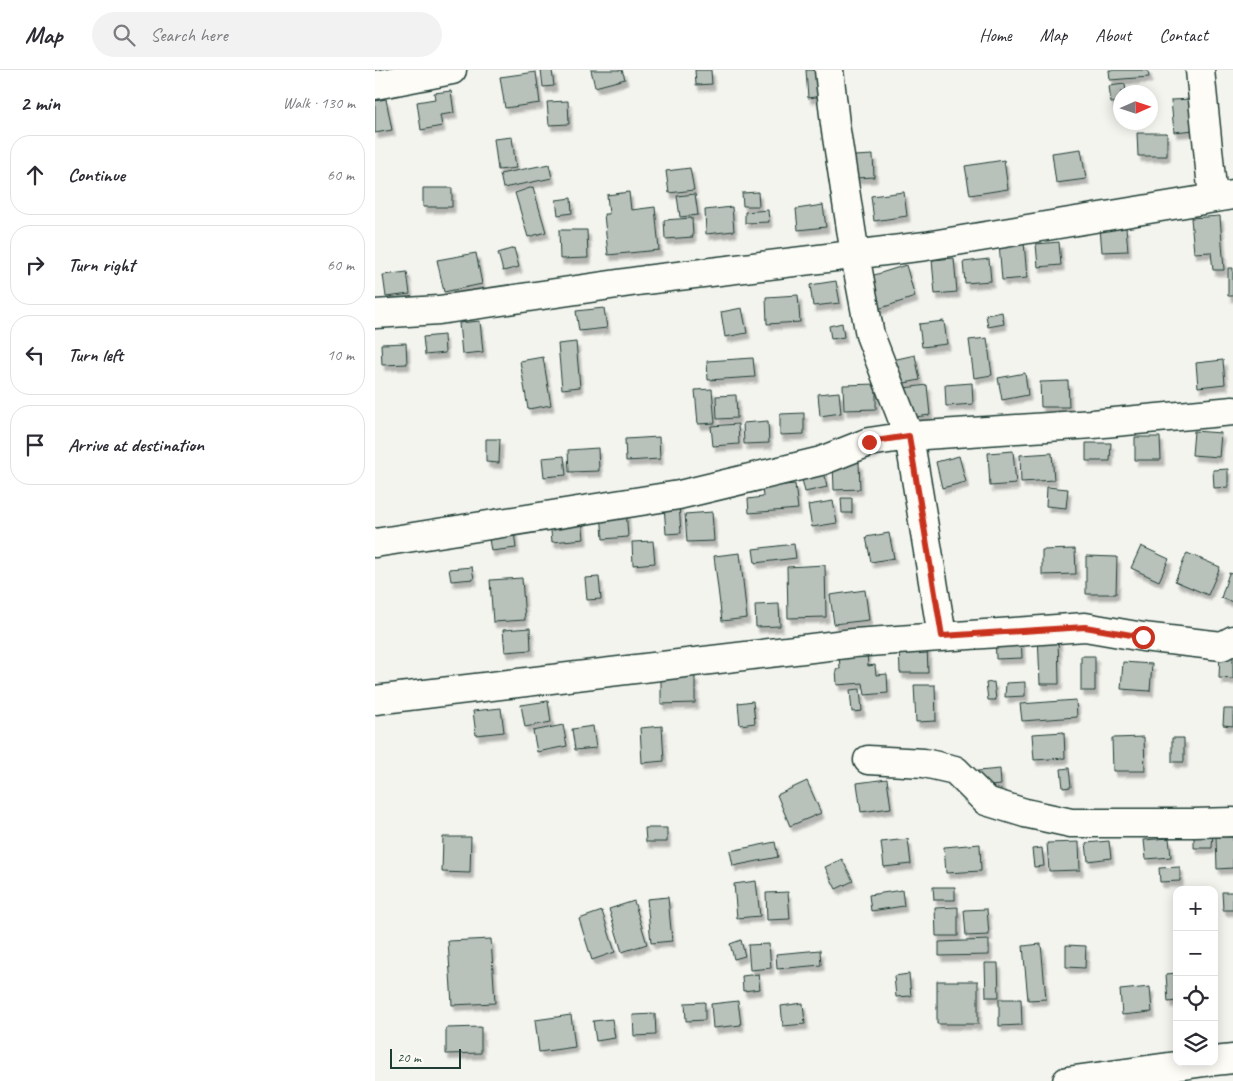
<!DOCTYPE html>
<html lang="en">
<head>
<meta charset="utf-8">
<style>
  :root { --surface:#fff; --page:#f2f2f3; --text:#2b2b33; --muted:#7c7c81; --line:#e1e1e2 }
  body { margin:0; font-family:Caveat,sans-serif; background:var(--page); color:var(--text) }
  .controls { position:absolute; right:15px; bottom:15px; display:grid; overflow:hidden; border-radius:10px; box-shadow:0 2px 12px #0003 }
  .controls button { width:45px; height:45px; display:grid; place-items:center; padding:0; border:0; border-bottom:1px solid var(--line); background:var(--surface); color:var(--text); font:25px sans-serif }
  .compass { position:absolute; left:738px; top:15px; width:45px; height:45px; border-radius:50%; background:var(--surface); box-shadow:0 2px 12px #0003; rotate:87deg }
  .scale { position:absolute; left:15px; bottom:12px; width:71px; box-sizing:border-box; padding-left:5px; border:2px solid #1f3d34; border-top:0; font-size:14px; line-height:18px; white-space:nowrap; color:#1f3d34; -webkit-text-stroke:4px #fdfcf7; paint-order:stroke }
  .stop { position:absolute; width:15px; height:15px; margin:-11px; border:4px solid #c8321e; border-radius:50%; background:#fff }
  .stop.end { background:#c8321e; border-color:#fff; box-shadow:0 1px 5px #0008 }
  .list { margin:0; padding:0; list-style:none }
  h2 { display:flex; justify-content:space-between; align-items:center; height:65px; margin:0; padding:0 20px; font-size:21px }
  h2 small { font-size:16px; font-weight:400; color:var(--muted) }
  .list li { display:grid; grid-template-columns:32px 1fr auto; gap:15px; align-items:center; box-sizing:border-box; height:80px; margin:0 10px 10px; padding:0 10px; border:1px solid var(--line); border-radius:20px }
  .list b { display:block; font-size:19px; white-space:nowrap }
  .list em { font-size:16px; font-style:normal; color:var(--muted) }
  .icon { flex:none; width:28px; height:28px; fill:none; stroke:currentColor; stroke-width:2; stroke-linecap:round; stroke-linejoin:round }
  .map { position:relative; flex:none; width:858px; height:1011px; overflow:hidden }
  header { display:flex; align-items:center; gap:30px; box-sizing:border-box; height:70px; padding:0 25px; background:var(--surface); border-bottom:1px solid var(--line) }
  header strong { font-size:24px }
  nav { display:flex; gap:28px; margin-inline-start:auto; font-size:18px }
  .search { width:350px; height:45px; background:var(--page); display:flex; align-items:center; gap:12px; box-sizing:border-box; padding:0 18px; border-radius:28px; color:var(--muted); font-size:19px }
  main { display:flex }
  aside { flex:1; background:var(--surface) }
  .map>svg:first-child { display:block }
  .building { fill:#b9c1bb; stroke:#1f3d34; filter:url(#shadow) }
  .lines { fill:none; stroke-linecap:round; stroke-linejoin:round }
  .street-casing { stroke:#1f3d34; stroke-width:31 }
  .secondary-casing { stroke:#1f3d34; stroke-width:31 }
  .street { stroke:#fdfcf7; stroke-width:28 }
  .secondary { stroke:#fdfcf7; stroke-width:28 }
  .route { stroke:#c8321e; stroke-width:6 }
</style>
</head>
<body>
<header>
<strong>Map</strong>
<div class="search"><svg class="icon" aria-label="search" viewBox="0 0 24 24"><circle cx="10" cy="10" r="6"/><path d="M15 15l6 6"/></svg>Search here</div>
<nav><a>Home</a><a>Map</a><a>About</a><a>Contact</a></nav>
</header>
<main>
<aside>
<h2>2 min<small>Walk · 130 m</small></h2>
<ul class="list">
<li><svg class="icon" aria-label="ahead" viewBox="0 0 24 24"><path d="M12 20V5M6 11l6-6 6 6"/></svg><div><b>Continue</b></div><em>60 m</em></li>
<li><svg class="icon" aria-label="right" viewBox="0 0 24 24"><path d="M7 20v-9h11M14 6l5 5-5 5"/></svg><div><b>Turn right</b></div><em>60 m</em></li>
<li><svg class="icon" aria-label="left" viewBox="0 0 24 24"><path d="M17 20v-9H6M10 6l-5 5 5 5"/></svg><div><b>Turn left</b></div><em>10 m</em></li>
<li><svg class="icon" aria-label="arrive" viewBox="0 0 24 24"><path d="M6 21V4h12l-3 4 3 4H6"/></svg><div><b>Arrive at destination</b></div></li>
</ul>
</aside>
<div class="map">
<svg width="858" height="1011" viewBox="0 0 858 1011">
  <defs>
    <filter id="shadow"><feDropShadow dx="3" dy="5.5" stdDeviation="1" flood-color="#0004"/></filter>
  </defs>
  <rect width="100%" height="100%" fill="#f4f4ef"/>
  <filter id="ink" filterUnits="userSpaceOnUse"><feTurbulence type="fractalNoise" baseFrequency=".02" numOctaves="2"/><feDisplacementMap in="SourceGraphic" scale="10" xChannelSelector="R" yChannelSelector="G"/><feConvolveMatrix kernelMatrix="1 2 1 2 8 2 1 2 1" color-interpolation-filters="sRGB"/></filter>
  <g filter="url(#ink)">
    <path class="building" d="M166,0H177L179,16L168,17Z
      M216,0H247L250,9L220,17Z
      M320,0H336L337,14L321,15Z
      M431,0H445L447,26L433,28Z
      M734,0H773L774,7L735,10Z
      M161,2L165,33L130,38L125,7Z
      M750,14L751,22H746V32L736,33L734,16Z
      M76,21L79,43L65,45L67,56L46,60L42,32L60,29L59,23Z
      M11,29L17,60L0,63V31Z
      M817,29L820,60L799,62L796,30Z
      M193,31L194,54L174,55L172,32Z
      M762,63H792V86H763Z
      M137,67L141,98L123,100L119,69Z
      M706,79L711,109L681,113L677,83Z
      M498,85L499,107L481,108L479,86Z
      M629,90L633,119L595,125L590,96Z
      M174,94L177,108L128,118L125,104Z
      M315,98L319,120L294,123L291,101Z
      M158,117L171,162L153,167L140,123Z
      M48,118H77V137H48Z
      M254,122L256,140L280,137L284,180L233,185L229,144H234L232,125Z
      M383,122L384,136H368L367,123Z
      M529,122L532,146L499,151L496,126Z
      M320,124L323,145L305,147L302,126Z
      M196,128L197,143L183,145L181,130Z
      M448,135L451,157L423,160L421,139Z
      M357,137L359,161L331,164L330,140Z
      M393,140L394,152L370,153V142Z
      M845,146L849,200H838L836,182L819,183L816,148Z
      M317,148L318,167L290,169L289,150Z
      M751,157L753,181L727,182L725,158Z
      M184,160H212L213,188L185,189Z
      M649,172L652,208L627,210L624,174Z
      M684,172L686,195L663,197L661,174Z
      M139,178L144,197L128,201L123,183Z
      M101,183L107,214L69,222L62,190Z
      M579,188L582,222L560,224L557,190Z
      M614,189L616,211L590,213L588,192Z
      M531,195L540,227L503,239L493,207Z
      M853,198H858V226H853Z
      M32,202L35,224L11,227L8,205Z
      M461,211L465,233L438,236L435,215Z
      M423,225L425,252L392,254L391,227Z
      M229,238L232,258L204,261L201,241Z
      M367,238L372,263L350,267L346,242Z
      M627,242L629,254L613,257L611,245Z
      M105,251L108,282L87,284L84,253Z
      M569,251L572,274L547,277L544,254Z
      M467,253L469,267L456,269L454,256Z
      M69,265L70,283L50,285L48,267Z
      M612,268L617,305L599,308L594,270Z
      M201,272L205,317L187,319L183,274Z
      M31,273L32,294L7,295L6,274Z
      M540,285L545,310L519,315L513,291Z
      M168,287L176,335L153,339L145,291Z
      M378,288L380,307L333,310L332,291Z
      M848,290L850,314L823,317L821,293Z
      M650,303L653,325L627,330L623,308Z
      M693,311L694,337H666L665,312Z
      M597,313L598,334L571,336L570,315Z
      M501,314V339L469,340L468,315Z
      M552,315L555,345L533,348L529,318Z
      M337,319L340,353L323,354L320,320Z
      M464,322L466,343L445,346L443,324Z
      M361,325L362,348L342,349L341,326Z
      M429,343V364L405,365V344Z
      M393,351L394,373L369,374L368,353Z
      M363,354L364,374L338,376L336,356Z
      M819,361L846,363L844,387L817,385Z
      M284,367L285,389L251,391L250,369Z
      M760,367H785L786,390H760Z
      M111,369H125L124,393L111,392Z
      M711,373H736L735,391H711Z
      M223,378L224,401L194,402L193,380Z
      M638,381L641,414L615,416L613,383Z
      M677,383L679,410L646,412L645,385Z
      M189,386L191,405L169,407L167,388Z
      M584,386L591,412L567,418L561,392Z
      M484,392L485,419L459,420L458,393Z
      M853,399V417L839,418L838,400Z
      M449,400L452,417L430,422L426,405Z
      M420,414L423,439L374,443L373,429L388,427L387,417Z
      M672,417L693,419L691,438L671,436Z
      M466,428H477V443H467Z
      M458,431L462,453L437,457L433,435Z
      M304,434L306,463L291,464L289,435Z
      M206,436L209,469L177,472L174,439Z
      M251,439L253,467L228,469L226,441Z
      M337,442L339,471L312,472L310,444Z
      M138,454L141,478L116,481L112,457Z
      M514,463L519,488L496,492L491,467Z
      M278,471L280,493L258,495L257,472Z
      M419,474L421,488L380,493L378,479Z
      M766,476L794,489L784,511L756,498Z
      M700,479L701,504L667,505V480Z
      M365,483L372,548L347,551L339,486Z
      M812,483L845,497L833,525L800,511Z
      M711,486L742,487L741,524H711Z
      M450,495L451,547L413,548L412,497Z
      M97,497L99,509L76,511L74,499Z
      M854,503L858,504V532L846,528Z
      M224,507L226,529L212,530L210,508Z
      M147,508L150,550L118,552L115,510Z
      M490,520L494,550L459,554L455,525Z
      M404,534L405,556L381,557L380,535Z
      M155,558L156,580L130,582L128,560Z
      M663,564H683L684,614H665Z
      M646,565L647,588L621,589L620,566Z
      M552,575L553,603H525L524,576Z
      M845,581L858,582V609L844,608Z
      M492,582L493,596L500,595L501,605L512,604L513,623L490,625L488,613L462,615L461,599H465L464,584Z
      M706,586H720V621H706Z
      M748,592L777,594L775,621L746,619Z
      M286,606H320V633L286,634Z
      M619,612L621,630H613L611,613Z
      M650,612V626L630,627L631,613Z
      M539,615H560L561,651L541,652Z
      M485,619L487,641L477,642L475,620Z
      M701,630L702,647L647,651L645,634Z
      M173,631L176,652L150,657L146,635Z
      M378,631L380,653L365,655L363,633Z
      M126,638L129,662L101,665L98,641Z
      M849,639H858V656L848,655Z
      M188,655L192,676L162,682L158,661Z
      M218,656L221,678L200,680L197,659Z
      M287,656L289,691L267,693L265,658Z
      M689,662L690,688L659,690L657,664Z
      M769,667L770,701H738L737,668Z
      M797,668H809V692H797Z
      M694,698L696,717L688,718L686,699Z
      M625,699L626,715L604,717L603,701Z
      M512,709L516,738L486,742L482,713Z
      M432,711L446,743L415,756L402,725Z
      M270,758H292V772H271Z
      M819,761H838L837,778H819Z
      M68,767H96L95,803L67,802Z
      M841,767H858V798L842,799Z
      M794,768L796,787L771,789L769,770Z
      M533,769L536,794L509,797L506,772Z
      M734,771L736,788L713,791L711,773Z
      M400,772L403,787L358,796L355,781Z
      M704,772L705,800L674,801L672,773Z
      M605,774L606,801L571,803L569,777Z
      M667,778L669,796L659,797L657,779Z
      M467,789L478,811L461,819L450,797Z
      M805,797V811L785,812L784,798Z
      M381,811L385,846L362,848L359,814Z
      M558,817H580V830H559Z
      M527,820L529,836L496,841L494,825Z
      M413,822L415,849L392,850L391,823Z
      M847,822H858V840H848Z
      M293,827L297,871L276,873L272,829Z
      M259,831L272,874L247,882L234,839Z
      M583,837V866H561L560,838Z
      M612,839L614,865L591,866L589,840Z
      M227,841L240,882L217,890L204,849Z
      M116,869L120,933L77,935L73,871Z
      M366,870L370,886L359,889L355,874Z
      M614,870V885L564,886V872Z
      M394,874L396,898L375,900L373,875Z
      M666,874L671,929L653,930L648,876Z
      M691,875L711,876L710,898L691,897Z
      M445,880L446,895L402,899L401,884Z
      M610,893H623L624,927H611Z
      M802,903V931L793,932L791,904Z
      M383,904L385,919L368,921L367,906Z
      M534,904L536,926L521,927L519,906Z
      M562,911H603V954H562Z
      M775,917L777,942L747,945L745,920Z
      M624,929H646L647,955L624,956Z
      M363,931L366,955L338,958L336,934Z
      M330,932V950L311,951L310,933Z
      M428,933L430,954L408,956L406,936Z
      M280,944L281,965L259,966L258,945Z
      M196,945L200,977L164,982L160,950Z
      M237,949L240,968L221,971L218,951Z
      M106,957V983L71,984V958Z"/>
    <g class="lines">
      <defs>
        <path id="street" d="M454,0L460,54L480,185L495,265L534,366L567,566
          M825,0L838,128
          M0,15L77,0
          M0,244L64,240L270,210L551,176L858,125
          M0,473L304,425L446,391L494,372L534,366L718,354L858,341
          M0,630L479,573L710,557L768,567L847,576L858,570
          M493,690L549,693L580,700L611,731L650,743L696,753H819L858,752"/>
        <path id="secondary" d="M839,991L858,989
          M692,1011L830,992"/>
      </defs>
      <use href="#street" class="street-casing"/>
      <use href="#secondary" class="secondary-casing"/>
      <use href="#street" class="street"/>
      <use href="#secondary" class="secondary"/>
    </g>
  </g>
  <g class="lines" filter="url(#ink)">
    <path class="route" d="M494,372L534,366L567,566L710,557L768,567"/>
  </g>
</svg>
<div class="controls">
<button>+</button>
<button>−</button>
<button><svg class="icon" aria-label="locate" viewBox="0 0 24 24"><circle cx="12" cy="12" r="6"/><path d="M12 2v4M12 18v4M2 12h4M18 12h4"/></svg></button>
<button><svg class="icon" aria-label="layers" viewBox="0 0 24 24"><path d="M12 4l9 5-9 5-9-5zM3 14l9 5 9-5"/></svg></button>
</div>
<svg class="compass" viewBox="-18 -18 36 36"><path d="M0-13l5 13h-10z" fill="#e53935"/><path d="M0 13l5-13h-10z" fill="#7c7c81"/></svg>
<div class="scale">20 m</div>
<div class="stop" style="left:768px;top:567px"></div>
<div class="stop end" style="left:494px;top:372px"></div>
</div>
</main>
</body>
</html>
